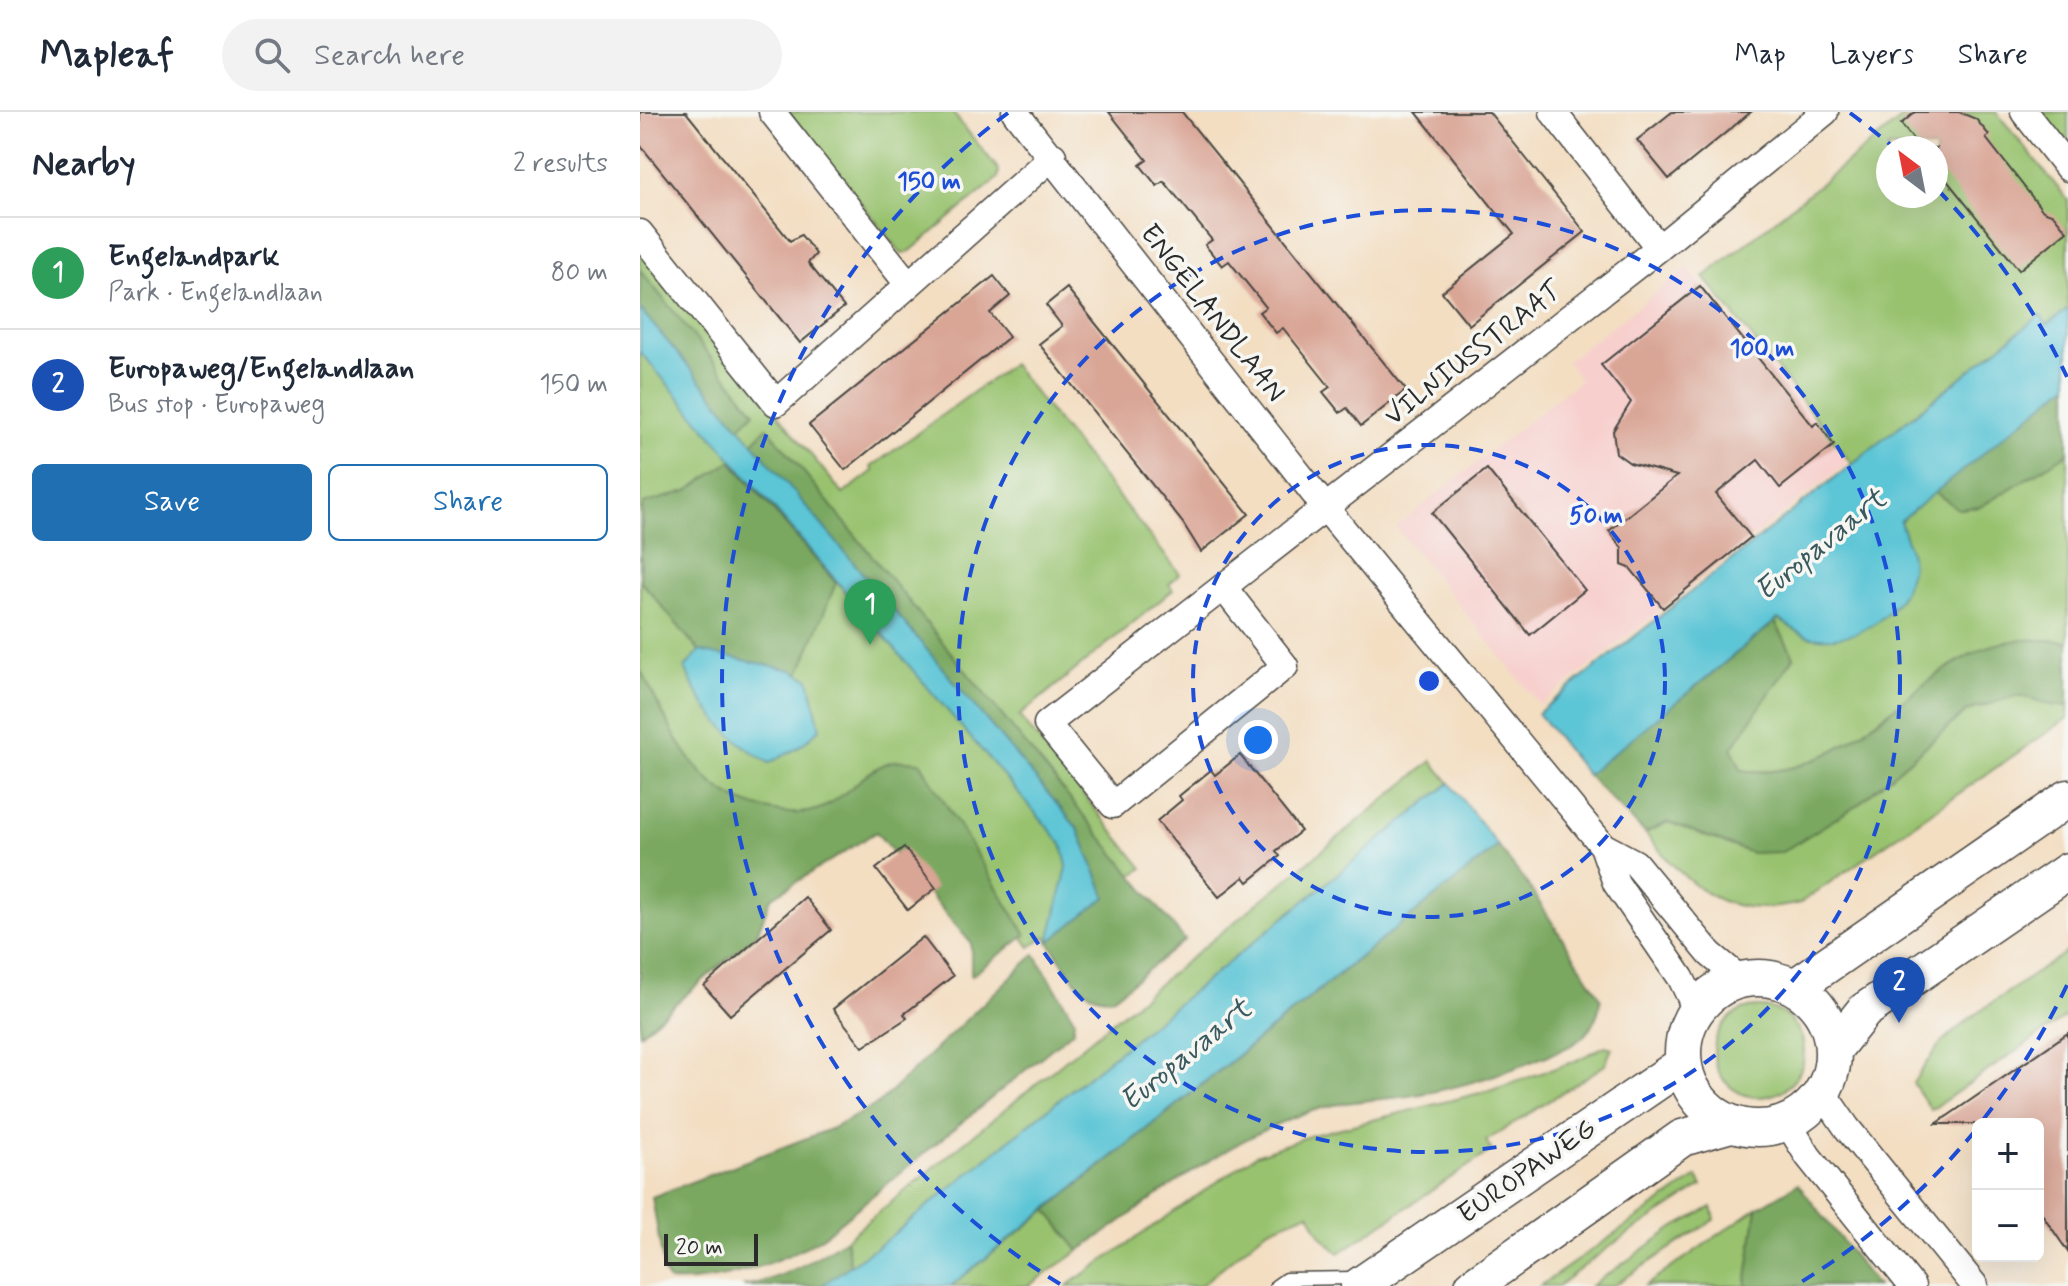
<!DOCTYPE html>
<html lang="en">
<head>
<meta charset="utf-8">
<style>
  :root { --surface:#fff; --page:#f2f2f3; --text:#1f2937; --muted:#747a83; --line:#e0e1e3; --accent:#1f6fb2 }
  body { margin:0; font-family:Mynerve,sans-serif; background:var(--page); color:var(--text) }
  .controls { position:absolute; right:24px; bottom:24px; display:grid; overflow:hidden; border-radius:12px; box-shadow:0 8px 32px #0002 }
  .controls button { width:72px; height:72px; display:grid; place-items:center; padding:0; border:0; border-bottom:2px solid var(--line); background:var(--surface); color:var(--text); font:40px sans-serif }
  .compass { position:absolute; left:1236px; top:24px; width:72px; height:72px; border-radius:50%; background:var(--surface); box-shadow:0 8px 32px #0002; rotate:328deg }
  .scale { position:absolute; left:24px; bottom:20px; width:94px; box-sizing:border-box; padding-left:8px; border:4px solid #2b2b2b; border-top:0; font-size:22px; line-height:28px; white-space:nowrap; color:#2b2b2b; -webkit-text-stroke:6px #f6f6f2; paint-order:stroke }
  .you { position:absolute; left:618px; top:628px; width:28px; height:28px; margin:-20px; border:6px solid #fff; border-radius:50%; background:#1a73e8; box-shadow:0 0 0 12px #1a73e833 }
  .badge { display:grid; place-items:center; width:52px; height:52px; border-radius:50%; background:var(--accent); color:#fff; font-size:26px; font-weight:700 }
  .pin { position:absolute; translate:-50% -66px; filter:drop-shadow(0 2px 4px #0008) }
  .pin::after { content:''; position:absolute; top:42px; width:28px; height:24px; background:inherit; clip-path:polygon(0 0,100% 0,50% 100%) }
  .list { margin:0; padding:0; list-style:none }
  h2 { display:flex; justify-content:space-between; align-items:center; height:104px; margin:0; padding:0 32px; font-size:34px }
  h2 small { font-size:26px; font-weight:400; color:var(--muted) }
  .list li { display:grid; grid-template-columns:52px 1fr auto; gap:24px; align-items:center; box-sizing:border-box; height:112px; padding:0 32px; border-top:2px solid var(--line) }
  .list b { display:block; font-size:30px; white-space:nowrap }
  .list p { margin:0; font-size:26px; white-space:nowrap; color:var(--muted) }
  .list em { font-size:26px; font-style:normal; color:var(--muted) }
  .actions { display:flex; gap:16px; padding:24px 32px }
  .actions a { flex:1; padding:18px 0; border:2px solid var(--accent); border-radius:12px; text-align:center; font-size:28px; color:var(--accent) }
  .actions .main { background:var(--accent); color:#fff }
  .icon { flex:none; width:44px; height:44px; fill:none; stroke:currentColor; stroke-width:2; stroke-linecap:round; stroke-linejoin:round }
  .map { position:relative; flex:none; width:1428px; height:1174px; overflow:hidden }
  header { display:flex; align-items:center; gap:48px; box-sizing:border-box; height:112px; padding:0 40px; background:var(--surface); border-bottom:2px solid var(--line) }
  header strong { font-size:38px }
  nav { display:flex; gap:44px; margin-inline-start:auto; font-size:28px }
  .search { width:560px; height:72px; background:var(--page); display:flex; align-items:center; gap:20px; box-sizing:border-box; padding:0 28px; border-radius:44px; color:var(--muted); font-size:30px }
  main { display:flex }
  aside { flex:1; background:var(--surface) }
  .map>svg:first-child { display:block }
  .built { fill:#f7d0ce }
  .green { fill:#98c26e; stroke:#62764c; stroke-width:2; fill-rule:evenodd }
  .forest { fill:#7aa861; stroke:#526a46; stroke-width:2 }
  .water { fill:#5bc5d6; stroke:#437880; stroke-width:2 }
  .building { fill:#d9a595 }
  .lines { fill:none; stroke-linecap:round; stroke-linejoin:round }
  .lane-casing { stroke:#494642; stroke-width:15 }
  .street-casing { stroke:#494642; stroke-width:29 }
  .secondary-casing { stroke:#494642; stroke-width:39 }
  .lane { stroke:#fff; stroke-width:12 }
  .street { stroke:#fff; stroke-width:26 }
  .secondary { stroke:#fff; stroke-width:36 }
  .ring { fill:none; stroke:#1d4ed8; stroke-width:4; stroke-dasharray:14 10 }
  .labels { text-anchor:middle; stroke-width:7; stroke-linejoin:round; paint-order:stroke }
  .street-label { font-size:28px; fill:#2b2b2b; stroke:#f6f6f2 }
  .water-label { font-size:30px; font-style:italic; fill:#39595e; stroke:#f6f6f2 }
  .centre { fill:#1d4ed8; stroke:#f6f6f2; stroke-width:4 }
  .ring-label { font-size:24px; text-anchor:middle; font-weight:bold; fill:#1d4ed8; stroke:#f6f6f2; stroke-width:7; stroke-linejoin:round; paint-order:stroke }
</style>
</head>
<body>
<header>
<strong>Mapleaf</strong>
<div class="search"><svg class="icon" aria-label="search" viewBox="0 0 24 24"><circle cx="10" cy="10" r="6"/><path d="M15 15l6 6"/></svg>Search here</div>
<nav><a>Map</a><a>Layers</a><a>Share</a></nav>
</header>
<main>
<aside>
<h2>Nearby<small>2 results</small></h2>
<ul class="list">
<li><span class="badge" style="background:#2e9e5b">1</span><div><b>Engelandpark</b><p>Park · Engelandlaan</p></div><em>80 m</em></li>
<li><span class="badge" style="background:#1a4fb4">2</span><div><b>Europaweg/Engelandlaan</b><p>Bus stop · Europaweg</p></div><em>150 m</em></li>
</ul>
<div class="actions"><a class="main">Save</a><a>Share</a></div>
</aside>
<div class="map">
<svg width="1428" height="1174" viewBox="0 0 1428 1174">
  <rect width="100%" height="100%" fill="#f6f6f2"/>
  <filter id="ink" filterUnits="userSpaceOnUse"><feTurbulence type="fractalNoise" baseFrequency=".0125" numOctaves="2"/><feDisplacementMap in="SourceGraphic" scale="16" xChannelSelector="R" yChannelSelector="G"/><feConvolveMatrix kernelMatrix="1 2 1 2 8 2 1 2 1" color-interpolation-filters="sRGB"/></filter>
  <filter id="wash" filterUnits="userSpaceOnUse"><feTurbulence type="fractalNoise" baseFrequency=".006" numOctaves="4" result="noise"/><feDisplacementMap in="SourceGraphic" scale="32" xChannelSelector="R" yChannelSelector="G"/><feGaussianBlur stdDeviation="1.8" result="paint"/><feColorMatrix in="noise" values="0 0 0 0 0 0 0 0 0 0 0 0 0 0 0 0 0 1.4 0 .05"/><feComposite in="paint" operator="in"/></filter>
  <g filter="url(#wash)">
    <rect width="100%" height="100%" fill="#f3dec2"/>
    <path class="built" d="M1048,156L1208,350L900,593L756,415L940,268L927,249Z"/>
    <path class="green" d="M148,0H312L359,58L358,66L269,140L262,142Z
      M1270,0H1356L1428,88V197L1407,214L1399,204L1212,352L1064,165ZM1248,36H1296V84H1248Z
      M1397,0H1428V38Z
      M0,134L203,382L233,359L231,355L372,252L540,462L529,472L533,478L379,604L503,756L412,819L409,830L405,824L390,835L262,660L0,898Z
      M1428,341V530C1399,527 1371,525 1343,537C1262,570 1198,674 1101,658L1091,636L1154,545L1135,510L1138,507L1170,525H1197L1267,434L1260,409L1295,380L1318,397L1340,395Z
      M1378,583L1416,594L1428,593V606L1160,791C1085,810 1050,776 1005,721L1028,710L1112,741L1216,694L1327,599Z
      M792,649L810,671L211,1157L206,1127Z
      M1428,839V903L1291,998L1273,971L1301,931L1330,906Z
      M1074 940a45 45 0 1 1 90 0a45 45 0 1 1-90 0Z
      M965,934L972,936L965,953L846,1029L852,1038L699,1141L681,1124L669,1101L627,1118L560,1174H427L616,1043L669,1024L852,978L933,950Z
      M1057,1065L1062,1074L973,1132L918,1174H900Z
      M1072,1095L1075,1107L973,1174H951L1035,1115Z
      M1117,1096L1106,1174H1005Z
      M407,1098L439,1139L388,1174H311Z"/>
    <path class="forest" d="M0,158L115,300L99,316L0,197Z
      M1428,272V341L1340,395L1318,397L1295,380Z
      M127,315L545,828L474,885C442,892 426,854 409,830L466,785L438,717L112,331Z
      M91,349L196,471L159,562L59,539L0,468L3,392L47,379Z
      M1135,510L1154,545L1092,636L1101,658C1198,674 1262,570 1343,537C1370,525 1399,527 1428,530V593L1416,594L1378,583L1327,599L1216,694L1142,740L1112,741L1028,710L1005,721L947,663Z
      M0,557C32,616 53,682 125,697C146,702 163,704 184,695C207,684 225,658 250,650C258,647 271,650 280,650L386,823L331,864V831L236,720L131,786L117,822L0,922Z
      M858,734L888,773L961,886C955,928 932,934 896,948C856,964 811,978 768,984C742,988 716,988 690,994C601,1015 513,1088 439,1139L407,1098Z
      M395,842L434,907L433,919L181,1126C141,1151 77,1172 29,1169L25,1163L12,1085L193,1016L238,992Z
      M1158,1072L1237,1174H1106L1117,1096Z
      M206,1127L211,1157L181,1174H103C143,1167 172,1149 206,1127Z"/>
    <path class="water" d="M0,197L438,717L466,785L409,830L427,755L422,732L0,240Z
      M1428,197V272L1260,409C1264,423 1274,443 1271,458C1262,502 1217,533 1171,525C1160,523 1148,513 1138,507L947,663L898,601L1400,203L1407,213Z
      M59,539L152,558L169,567L180,617L158,636L129,651C90,627 63,599 45,556Z
      M810,671L858,734L311,1174H181L245,1129Z"/>
    <g id="blocks">
      <path class="building" d="M0,0H46L150,129L161,123L176,142L168,151L204,195L160,231L0,33Z
        M469,0H542L766,278L721,314L707,296L700,301L683,280L690,275L643,216L636,221L619,200L626,195L589,149L582,154L565,133L572,128L524,69L517,74L500,53L507,48Z
        M776,0H849L945,120L829,213L802,180L874,122Z
        M1032,0H1111L1029,67L997,28Z
        M1275,0H1319L1336,7L1349,23L1346,26L1403,99L1414,103L1427,119L1379,158L1296,55V36H1280L1261,12Z
        M354,164L370,184L350,201L369,225L205,358L169,313Z
        M1060,174L1173,314L1177,310L1194,333L1140,376L1118,348L1076,382L1111,425L1023,496L990,456L982,453V436L969,419L1037,364L990,351L976,341L973,319L991,290L961,253Z
        M427,176L609,402L561,440L543,411L399,232L422,214L406,193Z
        M847,357L945,478L890,523L792,401Z
        M600,643L661,719L636,739L640,744L608,770L604,765L579,785L517,709L542,688L539,684L571,658L575,663Z
        M264,735L296,776L268,798L236,757Z
        M165,785L191,818L90,903L64,874Z
        M283,825L313,864L264,902L267,906L223,935L193,897Z
        M1428,921V1140L1398,1096V1012H1296Z"/>
    </g>
  </g>
  <g filter="url(#ink)">
    <use href="#blocks" fill-opacity="0" stroke="#494642" stroke-width="2"/>
    <g class="lines">
      <defs>
        <path id="lane" d="M636,1174L646,1167L716,1166"/>
        <path id="street" d="M132,0L268,172
          M375,0L684,394L963,734L976,771L1041,866L1056,897
          M913,0L1019,136
          M1384,0L1428,56
          M0,121L136,291L413,44
          M584,476L645,554L473,693L407,612L1019,136L1185,0
          M963,734L995,751L1070,842L1100,867
          M1182,980L1207,1016L1335,1174
          M1147,1010L1168,1044L1272,1174"/>
        <path id="secondary" d="M1043 941a75 75 0 1 1 150 0a75 75 0 1 1-150 0Z
          M1155,875L1428,686
          M1193,938L1224,899L1428,759
          M719,1174L1043,952
          M833,1174L1042,1026L1091,1012"/>
      </defs>
      <use href="#lane" class="lane-casing"/>
      <use href="#street" class="street-casing"/>
      <use href="#secondary" class="secondary-casing"/>
      <use href="#lane" class="lane"/>
      <use href="#street" class="street"/>
      <use href="#secondary" class="secondary"/>
    </g>
  </g>
  <g class="ring">
    <circle cx="789" cy="569" r="236"/>
    <circle cx="789" cy="569" r="471"/>
    <path d="M1427 873A707 707 0 0 1 1342 1009M1335 1019A707 707 0 0 1 1158 1172M420 1172A707 707 0 0 1 368 1M1210 1A707 707 0 0 1 1253 35M1298 78A707 707 0 0 1 1427 265"/>
  </g>
  <g class="labels">
    <g class="street-label">
      <text transform="translate(574 200) rotate(52)" y="10">ENGELANDLAAN</text>
      <text transform="translate(832 240) rotate(-38)" y="10">VILNIUSSTRAAT</text>
      <text transform="translate(886 1058) rotate(-35)" y="10">EUROPAWEG</text>
    </g>
    <g class="water-label">
      <text transform="translate(1180 432) rotate(-39)" y="10">Europavaart</text>
      <text transform="translate(545 942) rotate(-39)" y="10">Europavaart</text>
    </g>
  </g>
  <circle cx="789" cy="569" r="12" class="centre"/>
  <g class="ring-label">
    <text x="289" y="77">150 m</text>
    <text x="1122" y="244">100 m</text>
    <text x="956" y="411">50 m</text>
  </g>
</svg>
<div class="controls">
<button>+</button>
<button>−</button>
</div>
<svg class="compass" viewBox="-18 -18 36 36"><path d="M0-13l5 13h-10z" fill="#e53935"/><path d="M0 13l5-13h-10z" fill="#747a83"/></svg>
<div class="scale">20 m</div>
<div class="you"></div>
<div class="pin badge" style="left:230px;top:533px;background:#2e9e5b">1</div>
<div class="pin badge" style="left:1259px;top:911px;background:#1a4fb4">2</div>
</div>
</main>
</body>
</html>
